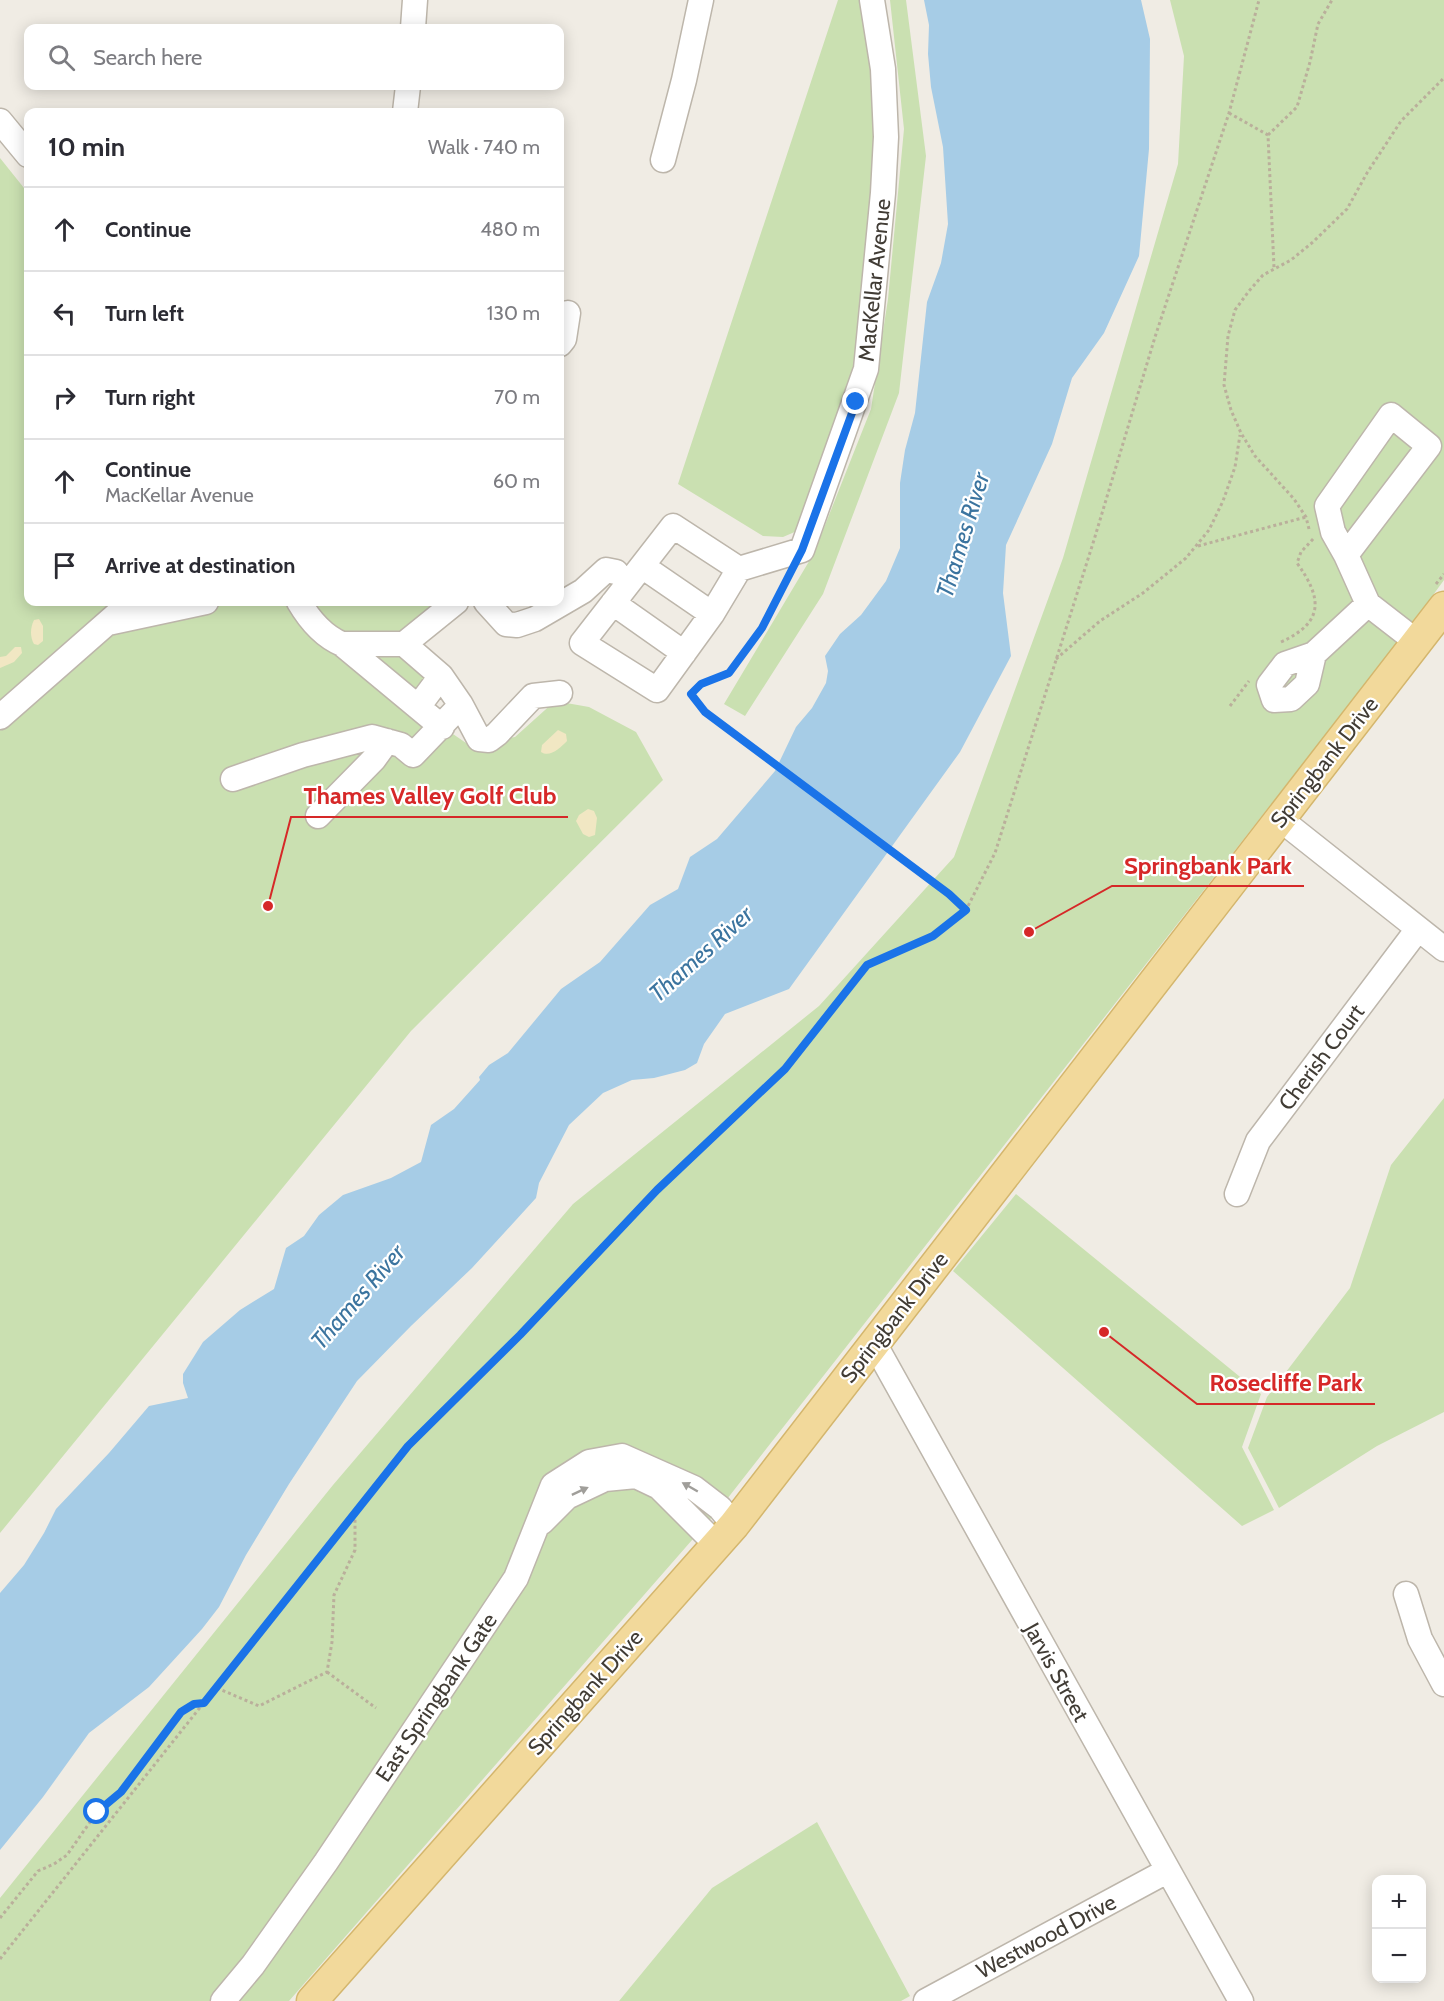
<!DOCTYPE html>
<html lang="en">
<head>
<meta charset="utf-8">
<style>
  :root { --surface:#fff; --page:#f7f7f7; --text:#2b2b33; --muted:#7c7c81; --line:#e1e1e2 }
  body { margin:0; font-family:Cabin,sans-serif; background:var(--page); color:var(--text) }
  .controls { position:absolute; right:18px; bottom:18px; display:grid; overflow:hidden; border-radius:12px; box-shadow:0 3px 15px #0003 }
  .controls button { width:54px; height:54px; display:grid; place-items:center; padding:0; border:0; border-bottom:2px solid var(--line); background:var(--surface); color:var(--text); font:30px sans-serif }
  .stop { position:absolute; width:18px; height:18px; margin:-14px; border:4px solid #1a73e8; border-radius:50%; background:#fff }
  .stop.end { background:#1a73e8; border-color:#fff; box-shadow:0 2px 6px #0008 }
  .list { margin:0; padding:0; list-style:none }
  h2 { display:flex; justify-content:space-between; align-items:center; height:78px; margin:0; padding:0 24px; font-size:26px }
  h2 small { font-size:20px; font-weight:400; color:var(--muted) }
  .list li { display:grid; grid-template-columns:39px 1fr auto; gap:18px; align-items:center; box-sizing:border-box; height:84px; padding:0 24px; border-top:2px solid var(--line) }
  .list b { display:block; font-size:22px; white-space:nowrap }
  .list p { margin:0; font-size:20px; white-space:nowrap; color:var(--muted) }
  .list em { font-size:20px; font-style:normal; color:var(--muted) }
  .icon { flex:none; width:33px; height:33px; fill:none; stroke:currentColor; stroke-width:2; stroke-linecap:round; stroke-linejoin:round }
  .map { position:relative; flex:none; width:1444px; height:2001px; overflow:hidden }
  .search { position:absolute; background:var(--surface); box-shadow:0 3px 15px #0003; left:24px; top:24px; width:540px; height:66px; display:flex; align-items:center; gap:15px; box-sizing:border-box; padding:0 21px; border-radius:12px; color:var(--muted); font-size:22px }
  .panel { position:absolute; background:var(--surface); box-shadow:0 3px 15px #0003; left:24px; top:108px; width:540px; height:498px; border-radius:12px }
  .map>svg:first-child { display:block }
  .green { fill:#cae0b1 }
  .sand { fill:#f1e7c3 }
  .water { fill:#a6cce6 }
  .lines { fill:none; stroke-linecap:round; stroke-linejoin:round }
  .minor-casing { stroke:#bdb6ab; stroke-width:27 }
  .major-casing { stroke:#d4b66d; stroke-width:33 }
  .path { stroke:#baaf9b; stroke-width:3; stroke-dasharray:3 3; stroke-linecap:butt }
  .minor { stroke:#fff; stroke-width:24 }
  .major { stroke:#f2d99b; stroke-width:30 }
  .oneway { fill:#a09e9a }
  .route { stroke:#1a73e8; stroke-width:8 }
  .labels { text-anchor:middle; stroke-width:4.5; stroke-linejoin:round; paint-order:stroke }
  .street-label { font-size:22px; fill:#413c35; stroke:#fff }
  .water-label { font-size:24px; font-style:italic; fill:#3b749f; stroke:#fff }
  .leader { fill:none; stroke:#d62828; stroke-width:2 }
  .callout-dot { fill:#d62828; stroke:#fff; stroke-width:2 }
  .callout-label { font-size:24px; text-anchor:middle; font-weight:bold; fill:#d62828; stroke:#fff; stroke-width:4.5; stroke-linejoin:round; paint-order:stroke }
</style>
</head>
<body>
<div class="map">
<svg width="1444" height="2001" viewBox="0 0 1444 2001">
  <rect width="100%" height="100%" fill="#f0ece4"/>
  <path class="green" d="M838,0H864L872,47L875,173L859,361L797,531L783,537L763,536L678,484Z
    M890,0H906L926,156L899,393L823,594L745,716L724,704L814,553L871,409L888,299L904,129Z
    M1170,0H1444V580L1406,632L720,1508L289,2001H0V1898L333,1485L573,1204L819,1006L954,857L1063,558L1178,164L1184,56Z
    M0,158L28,193V602H459L410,639L434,666L412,706L469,745L515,737L555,701L589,707L636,732L663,780L411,1031L0,1533Z
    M1444,1098V1412L1377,1446L1279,1508L1248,1448L1267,1397L1350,1288L1391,1165Z
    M1016,1194L1261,1394L1242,1447L1274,1510L1242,1526L953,1271Z
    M817,1822L910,1996L901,2001H619L712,1888Z"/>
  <path class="sand" d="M39,619L43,626V641L38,645L34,644C30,637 30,628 34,620Z
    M15,647H21L22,653L14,662L0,668V657L6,656Z
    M558,730L566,734L567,741C560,748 550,758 541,752L542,745Z
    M588,809L594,811L597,818L595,835L589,837L583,834L576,821L579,815Z"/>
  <path class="water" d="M924,0H1141L1150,39L1149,149L1139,256L1104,333L1072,378L1052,444L1006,545L1003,593L1011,656L960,752L789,989L725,1014L704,1044L697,1063L685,1070L654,1078L632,1080L603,1093L569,1125L539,1183L536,1198L472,1268L411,1326L357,1381L289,1484L246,1555L219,1607L202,1629L149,1687L89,1733L43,1797L0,1850V1593L24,1565L44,1533L56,1509L109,1453L149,1406L188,1398L183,1383V1374L203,1342L240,1310L274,1289L286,1248L304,1236L319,1215L343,1195L391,1178L421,1162L431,1125L454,1109L480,1080L479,1077L489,1065L508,1053L561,989L600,962L650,905L678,889L690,857L717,839L775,771L796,727L812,708L826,683L828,671L825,656L840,634L861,615L886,581L900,548V483L905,450L915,413L927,302L941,263L948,224L943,147L931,87L928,54L929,25Z"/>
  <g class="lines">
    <defs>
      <path id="minor" d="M413,28L415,0
        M405,112L408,86
        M0,121L28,155
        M663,160L684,80L701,0
        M560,344L564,339L568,313
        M1346,555L1333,532L1327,506L1391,415L1429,446L1346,555L1368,604L1417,642
        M642,566L712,614
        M739,569L712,614L657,690L582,643L673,526L739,569L802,550L866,369L883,193L886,137L883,69L872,0
        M299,602C309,619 323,636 342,644L442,727
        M486,602L506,624L517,625L535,619L583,591L606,570L616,572
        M613,603L684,653
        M108,623L206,602
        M342,644H404L456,602
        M404,644L441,676L418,707
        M1314,654L1307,684L1291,699L1274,700L1269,685L1285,664L1314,654L1368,604
        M461,705L479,739L489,740L497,734L533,696L560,693
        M0,717L131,602
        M233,779L303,755L372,737L401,745L413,755L461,705L441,676
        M318,816L374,759L387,741
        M1280,819L1444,949
        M1237,1194L1258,1141L1418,929
        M874,1343L1241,2001
        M542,1522L567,1497L605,1479L636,1476L659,1487L717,1545
        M1406,1594L1420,1639L1444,1684
        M223,2001L253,1965L326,1862L516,1578L553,1485L589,1462L622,1456L694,1488L720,1508L734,1525
        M926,2001L1167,1871"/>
      <path id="major" d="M312,2001L734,1525L1444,607"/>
    </defs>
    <use href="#minor" class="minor-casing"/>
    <use href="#major" class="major-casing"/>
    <path class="path" d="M1229,113L1268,135L1274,268
      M1268,135L1297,107L1310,62L1318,24L1332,0
      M1309,529L1306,517L1294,499L1255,456L1241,433L1231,410L1224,385L1228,336L1235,310L1249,291L1263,275L1291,260L1313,242L1347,209L1367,173L1401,121L1444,78
      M1198,546L1306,517
      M789,576L762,628L729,673L701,684L691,694L705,712L949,894L966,910
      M1436,584L1444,574
      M1281,642C1325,622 1322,598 1297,563L1301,552L1314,538
      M1056,659L1100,621L1143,593L1186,558L1209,530L1223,501L1235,467L1240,435
      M1230,706L1249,681
      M327,1672L376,1708
      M217,1688L259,1706L327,1672L332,1642L334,1595L355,1550V1513
      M0,1918L38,1871L54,1864L67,1855L97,1812L121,1792L181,1712L194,1704L204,1703
      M0,1959L408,1446L520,1334L657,1190L785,1069L867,965L933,936L966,910L995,853L1094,540L1155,337L1229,113L1259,0"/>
    <use href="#minor" class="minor"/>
    <use href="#major" class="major"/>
  </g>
  <defs><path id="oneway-solid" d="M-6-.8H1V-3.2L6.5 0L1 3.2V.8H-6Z" transform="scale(1.5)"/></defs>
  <g class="oneway">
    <use href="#oneway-solid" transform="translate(690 1487) rotate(-150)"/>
    <use href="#oneway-solid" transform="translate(580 1491) rotate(-25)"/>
  </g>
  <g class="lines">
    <path class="route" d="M97,1812L121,1792L181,1712L194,1704L204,1703L408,1446L520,1335L657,1190L785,1069L867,965L933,936L966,910L949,894L705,712L691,694L701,684L729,673L762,628L802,550L856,402"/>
  </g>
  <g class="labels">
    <g class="street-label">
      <text transform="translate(874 280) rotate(-84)" y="8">MacKellar Avenue</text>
      <text transform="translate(1324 762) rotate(-52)" y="8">Springbank Drive</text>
      <text transform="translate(1321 1057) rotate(-53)" y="8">Cherish Court</text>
      <text transform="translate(894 1317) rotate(-52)" y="8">Springbank Drive</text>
      <text transform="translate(1057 1672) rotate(61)" y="8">Jarvis Street</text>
      <text transform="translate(585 1692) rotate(-48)" y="8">Springbank Drive</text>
      <text transform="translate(436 1697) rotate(-56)" y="8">East Springbank Gate</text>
      <text transform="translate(1046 1936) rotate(-28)" y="8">Westwood Drive</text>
    </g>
    <g class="water-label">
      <text transform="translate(963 535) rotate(-73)" y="8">Thames River</text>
      <text transform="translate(701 954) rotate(-42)" y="8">Thames River</text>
      <text transform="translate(358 1297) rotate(-49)" y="8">Thames River</text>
    </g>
  </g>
  <path class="leader" d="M268 906L291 817H568M1029 932L1112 886H1304M1104 1332L1197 1404H1375"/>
  <g class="callout-dot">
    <circle cx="268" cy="906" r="6"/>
    <circle cx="1029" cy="932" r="6"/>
    <circle cx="1104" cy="1332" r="6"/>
  </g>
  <g class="callout-label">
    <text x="430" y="804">Thames Valley Golf Club</text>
    <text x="1208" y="874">Springbank Park</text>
    <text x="1286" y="1391">Rosecliffe Park</text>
  </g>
</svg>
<div class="controls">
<button>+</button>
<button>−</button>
</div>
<div class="stop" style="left:97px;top:1812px"></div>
<div class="stop end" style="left:856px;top:402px"></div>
<div class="search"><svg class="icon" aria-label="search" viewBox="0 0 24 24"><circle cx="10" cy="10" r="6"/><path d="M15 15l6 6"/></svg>Search here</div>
<section class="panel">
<h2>10 min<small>Walk · 740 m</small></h2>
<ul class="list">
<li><svg class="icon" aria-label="ahead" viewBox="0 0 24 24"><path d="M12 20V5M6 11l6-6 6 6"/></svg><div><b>Continue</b></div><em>480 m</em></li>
<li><svg class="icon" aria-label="left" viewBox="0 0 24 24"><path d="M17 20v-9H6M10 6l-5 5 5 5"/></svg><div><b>Turn left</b></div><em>130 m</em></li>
<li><svg class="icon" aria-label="right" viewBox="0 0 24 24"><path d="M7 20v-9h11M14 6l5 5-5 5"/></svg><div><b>Turn right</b></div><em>70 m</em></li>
<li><svg class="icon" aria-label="ahead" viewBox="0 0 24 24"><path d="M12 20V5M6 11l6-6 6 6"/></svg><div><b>Continue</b><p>MacKellar Avenue</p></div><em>60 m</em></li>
<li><svg class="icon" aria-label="arrive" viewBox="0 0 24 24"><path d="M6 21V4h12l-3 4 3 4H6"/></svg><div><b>Arrive at destination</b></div></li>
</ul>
</section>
</div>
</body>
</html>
